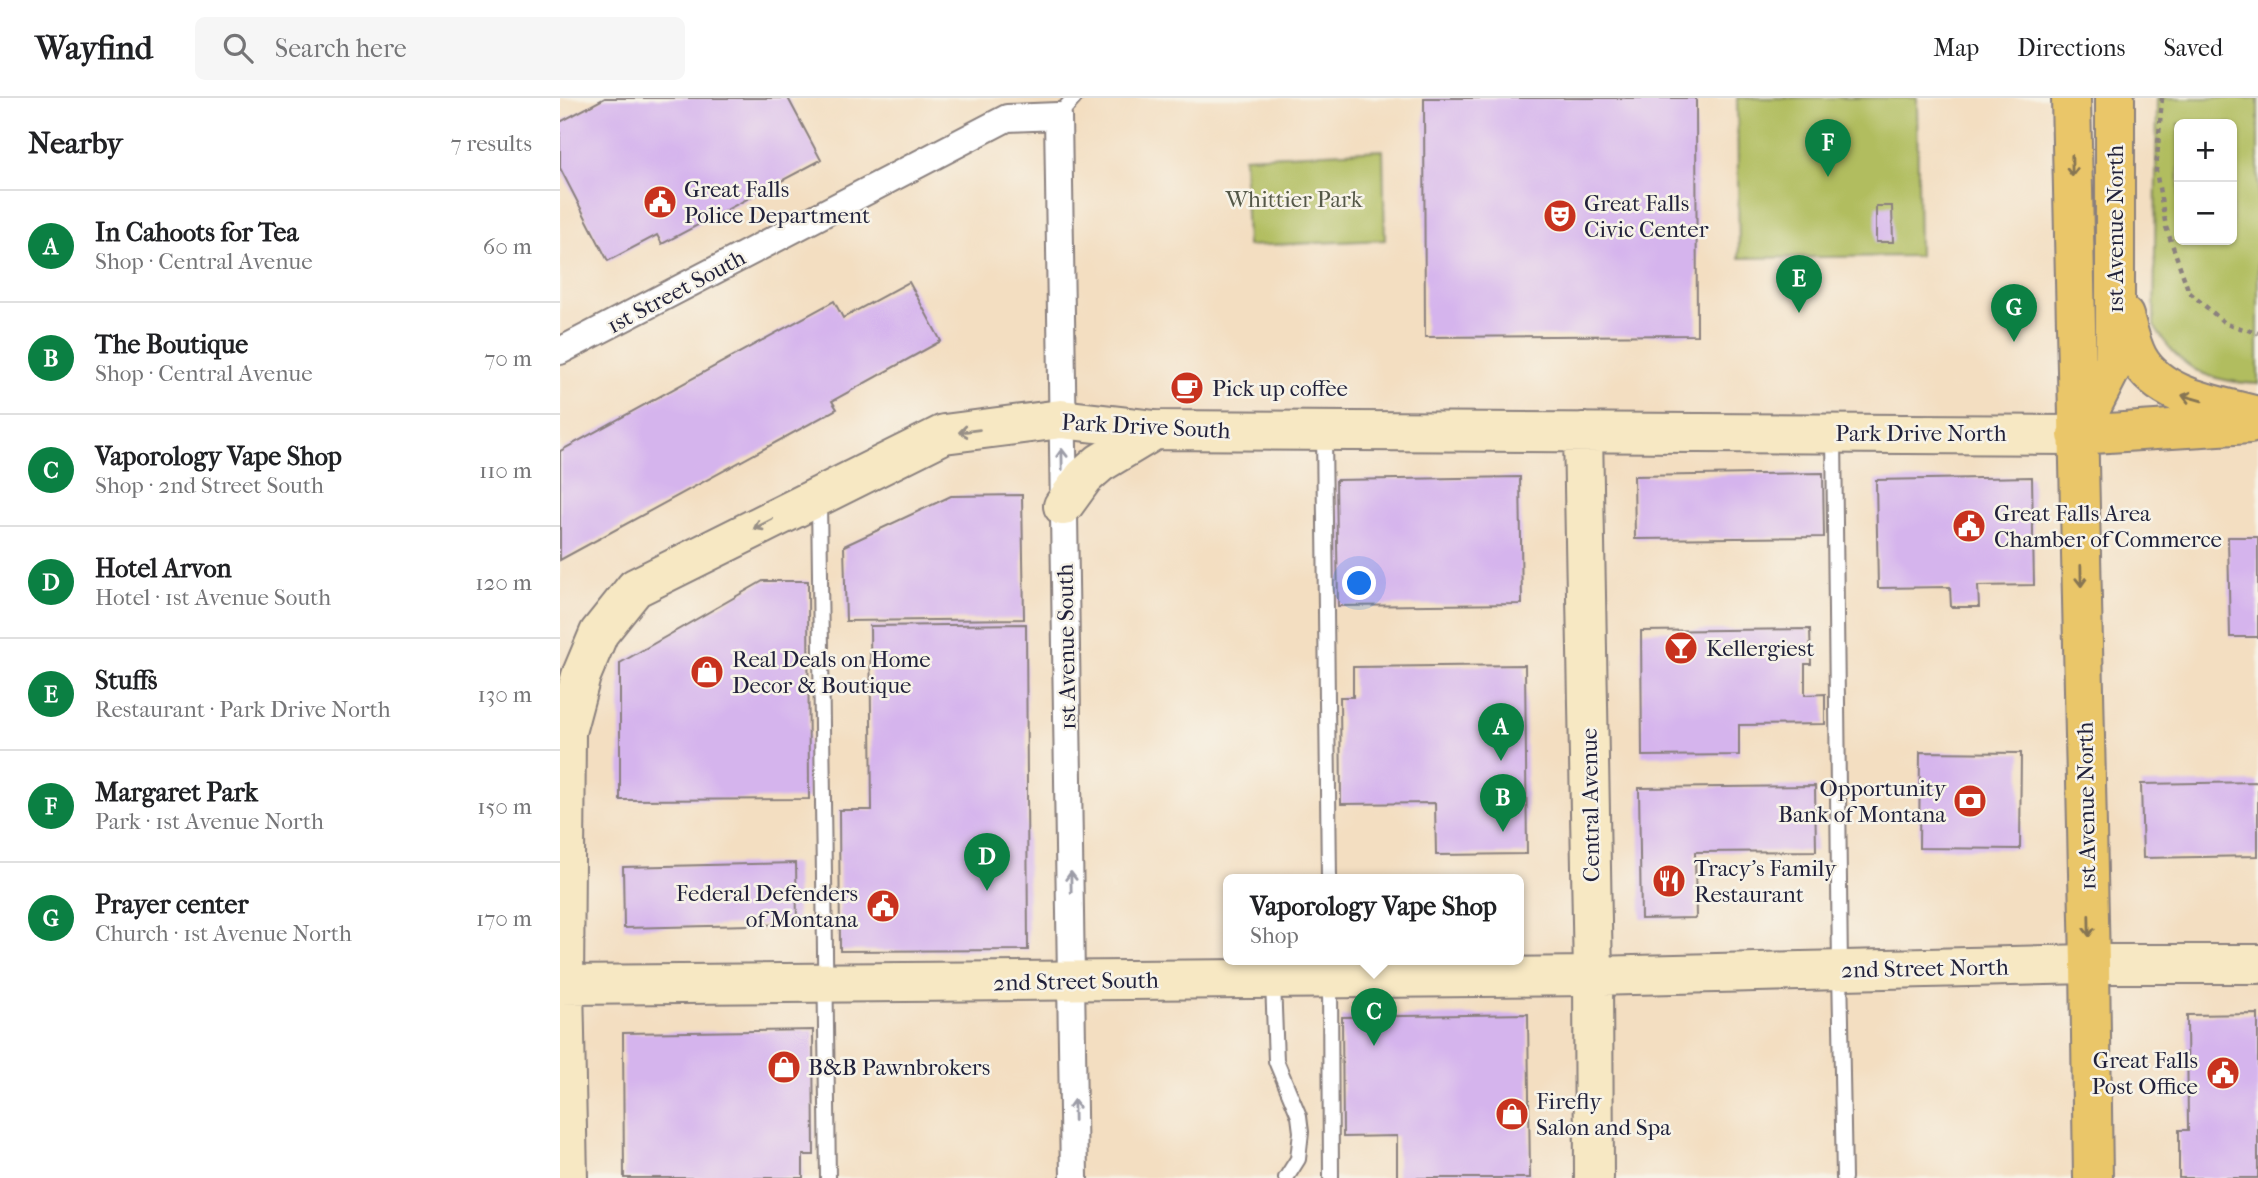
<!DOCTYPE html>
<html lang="en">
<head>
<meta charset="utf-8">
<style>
  :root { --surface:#fff; --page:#f6f6f6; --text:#202124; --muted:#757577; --line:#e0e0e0; --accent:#0b8043 }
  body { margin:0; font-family:"IM FELL French Canon",serif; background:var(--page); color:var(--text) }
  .controls { position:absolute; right:21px; top:21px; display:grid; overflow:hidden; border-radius:10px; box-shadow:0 2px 5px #0004 }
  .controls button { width:63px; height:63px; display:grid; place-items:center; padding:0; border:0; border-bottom:2px solid var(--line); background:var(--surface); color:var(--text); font:35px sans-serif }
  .you { position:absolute; left:800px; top:486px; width:24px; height:24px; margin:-18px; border:5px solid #fff; border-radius:50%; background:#1a73e8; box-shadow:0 0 0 10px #1a73e833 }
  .badge { display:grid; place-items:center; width:46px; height:46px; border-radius:50%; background:var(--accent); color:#fff; font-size:23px; font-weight:700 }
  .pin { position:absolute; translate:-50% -58px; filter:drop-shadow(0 2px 4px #0008) }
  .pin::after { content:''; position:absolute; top:37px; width:24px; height:21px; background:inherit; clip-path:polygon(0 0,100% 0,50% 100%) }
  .popup { position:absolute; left:663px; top:776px; width:301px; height:91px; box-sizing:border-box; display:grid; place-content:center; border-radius:10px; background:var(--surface); filter:drop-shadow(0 2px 5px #0005); font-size:23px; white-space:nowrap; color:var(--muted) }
  .popup b { font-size:26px; color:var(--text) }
  .popup::after { content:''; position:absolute; left:50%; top:100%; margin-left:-14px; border:14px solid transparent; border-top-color:var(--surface) }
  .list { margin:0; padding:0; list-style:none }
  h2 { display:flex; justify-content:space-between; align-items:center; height:91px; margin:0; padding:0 28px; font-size:30px }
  h2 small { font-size:23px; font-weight:400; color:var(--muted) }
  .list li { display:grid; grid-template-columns:46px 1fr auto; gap:21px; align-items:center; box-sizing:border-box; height:112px; padding:0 28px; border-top:2px solid var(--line) }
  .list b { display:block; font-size:26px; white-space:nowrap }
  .list p { margin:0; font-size:23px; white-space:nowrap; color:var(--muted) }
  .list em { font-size:23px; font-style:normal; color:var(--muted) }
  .icon { flex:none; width:38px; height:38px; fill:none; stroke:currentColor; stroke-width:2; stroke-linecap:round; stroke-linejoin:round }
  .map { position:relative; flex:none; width:1698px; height:1080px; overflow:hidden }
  header { display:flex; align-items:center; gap:42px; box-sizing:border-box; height:98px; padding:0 35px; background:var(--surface); border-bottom:2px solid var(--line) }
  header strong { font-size:33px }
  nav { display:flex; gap:38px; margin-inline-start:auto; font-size:24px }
  .search { width:490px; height:63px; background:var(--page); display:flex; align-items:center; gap:18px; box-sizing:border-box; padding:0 24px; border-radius:10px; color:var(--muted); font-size:26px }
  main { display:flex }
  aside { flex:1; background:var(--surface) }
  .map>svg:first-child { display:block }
  .green { fill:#b1bd5f; stroke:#6a704d; stroke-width:2; fill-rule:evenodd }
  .building { fill:#d5b4ed }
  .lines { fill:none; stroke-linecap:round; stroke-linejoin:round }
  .lane-casing { stroke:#8a807e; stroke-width:18 }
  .street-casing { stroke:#8a807e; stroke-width:30 }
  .secondary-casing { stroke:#8a807e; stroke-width:42 }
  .primary-casing { stroke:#8a807e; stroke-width:42 }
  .path { stroke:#8a807e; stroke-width:4.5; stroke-dasharray:5 5; stroke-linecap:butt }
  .lane { stroke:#fff; stroke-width:14 }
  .street { stroke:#fff; stroke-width:26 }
  .secondary { stroke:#f7e8c3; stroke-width:38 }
  .primary { stroke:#eac669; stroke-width:38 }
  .oneway { stroke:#867452 }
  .oneway2 { stroke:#978f86 }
  .oneway3 { stroke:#9c9ca7 }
  .labels { text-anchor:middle; stroke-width:5; stroke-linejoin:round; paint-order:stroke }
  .poi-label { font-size:23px; fill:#22223b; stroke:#f7f3e8; text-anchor:start }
  .park-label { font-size:23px; fill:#545848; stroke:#f7f3e8 }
  .street-label { font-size:23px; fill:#22223b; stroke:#f7f3e8 }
</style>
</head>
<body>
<header>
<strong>Wayfind</strong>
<div class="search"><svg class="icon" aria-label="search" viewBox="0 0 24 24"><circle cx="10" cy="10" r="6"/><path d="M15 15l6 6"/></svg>Search here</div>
<nav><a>Map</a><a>Directions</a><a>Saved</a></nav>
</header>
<main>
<aside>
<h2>Nearby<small>7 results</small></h2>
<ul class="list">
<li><span class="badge">A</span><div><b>In Cahoots for Tea</b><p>Shop · Central Avenue</p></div><em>60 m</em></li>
<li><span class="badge">B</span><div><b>The Boutique</b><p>Shop · Central Avenue</p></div><em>70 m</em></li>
<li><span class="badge">C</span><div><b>Vaporology Vape Shop</b><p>Shop · 2nd Street South</p></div><em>110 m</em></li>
<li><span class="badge">D</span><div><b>Hotel Arvon</b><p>Hotel · 1st Avenue South</p></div><em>120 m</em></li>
<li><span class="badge">E</span><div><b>Stuffs</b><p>Restaurant · Park Drive North</p></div><em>130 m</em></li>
<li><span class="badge">F</span><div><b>Margaret Park</b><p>Park · 1st Avenue North</p></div><em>150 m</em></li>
<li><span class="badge">G</span><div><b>Prayer center</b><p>Church · 1st Avenue North</p></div><em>170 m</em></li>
</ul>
</aside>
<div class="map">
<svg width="1698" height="1080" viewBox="0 0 1698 1080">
  <rect width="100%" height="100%" fill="#f7f3e8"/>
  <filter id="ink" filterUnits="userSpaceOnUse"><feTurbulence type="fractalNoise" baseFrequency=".0143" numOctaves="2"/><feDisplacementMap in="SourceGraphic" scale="14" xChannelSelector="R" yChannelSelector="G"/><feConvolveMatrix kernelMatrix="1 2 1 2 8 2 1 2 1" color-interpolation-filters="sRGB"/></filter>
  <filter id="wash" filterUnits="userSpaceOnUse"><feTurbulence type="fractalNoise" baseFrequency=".00686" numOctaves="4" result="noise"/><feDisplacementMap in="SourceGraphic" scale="28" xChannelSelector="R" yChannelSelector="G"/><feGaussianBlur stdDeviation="1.57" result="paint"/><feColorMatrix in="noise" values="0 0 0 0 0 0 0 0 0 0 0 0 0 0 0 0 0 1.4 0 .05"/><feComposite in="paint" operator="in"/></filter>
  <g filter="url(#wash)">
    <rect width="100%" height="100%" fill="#f3dec1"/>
    <path class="green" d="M1177,0H1357L1359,158L1179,160Z
      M1597,0H1698V286C1646,283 1622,273 1594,228ZM1672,26V142H1619V26Z
      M823,52L825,142L687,148L684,59Z"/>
    <g id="blocks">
      <path class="building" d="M45,0H228L261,62L102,146L97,137L48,163L0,70V24Z
        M864,0H1136L1137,237L865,239Z
        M1316,108H1332L1333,144H1316Z
        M349,184L381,243L272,303L277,311L0,462V353L274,203L283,220Z
        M1263,375L1264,439L1075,441L1074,378Z
        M960,379L962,506L778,508L776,382Z
        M1472,379L1474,487L1418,488L1419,509H1391L1390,489L1318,490L1316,382Z
        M462,397L464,521L286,523L284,448L391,398Z
        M1668,439H1698V539H1670Z
        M203,483H248L249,701L60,702V565Z
        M466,526L468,852L280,853L279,712H312L310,528Z
        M1250,531L1251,566H1245V597L1265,596V626L1179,627V657L1082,658L1081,533Z
        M965,567L967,756L876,757L875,705L781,706L780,599H793V569Z
        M1360,654L1461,655L1460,751L1359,750Z
        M1698,684V758L1583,760L1581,686Z
        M1255,688L1256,753L1135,754L1136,820L1081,821L1079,690Z
        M236,765L237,826L64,830L63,769Z
        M968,916L970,1080H837V1038L783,1039L782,919Z
        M1698,916V1080H1619V1032H1628L1627,917Z
        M253,932L254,1057H243V1080H64L63,935Z"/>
    </g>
  </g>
  <g filter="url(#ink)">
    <use href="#blocks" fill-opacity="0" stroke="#8a807e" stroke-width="2"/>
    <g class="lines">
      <defs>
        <path id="lane" d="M498,18L514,0
          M764,334L769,782
          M1274,336L1280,872L1284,1080
          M259,402L268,1080
          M770,881L771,1080
          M713,884L716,963L739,1018L741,1034L738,1061L726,1080"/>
        <path id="street" d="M0,253L447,20L498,18L514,1080"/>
        <path id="secondary" d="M1023,334L1033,878L1034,1080
          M503,408L524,379L540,365L595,332
          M0,887L1033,878L1530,866H1698
          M8,1080L4,887L6,634L21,578L39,535L75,490L384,336L501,321L595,332L1517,337"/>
        <path id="primary" d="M1511,0L1530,866L1533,1080
          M1564,218C1568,231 1571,247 1578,260C1600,300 1658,307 1698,318
          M1520,332L1555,263V0
          M1517,337L1690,326"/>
      </defs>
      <use href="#lane" class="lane-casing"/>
      <use href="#street" class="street-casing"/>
      <use href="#secondary" class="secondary-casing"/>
      <use href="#primary" class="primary-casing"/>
      <path class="path" d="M1602,0L1596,73L1606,129L1629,194L1666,226L1698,235"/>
      <use href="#lane" class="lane"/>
      <use href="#street" class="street"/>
      <use href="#secondary" class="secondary"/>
      <use href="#primary" class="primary"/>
    </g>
    <defs><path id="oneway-shaft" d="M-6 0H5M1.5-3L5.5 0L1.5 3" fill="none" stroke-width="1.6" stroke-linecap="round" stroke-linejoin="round" transform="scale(1.75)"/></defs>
    <g class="oneway">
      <use href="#oneway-shaft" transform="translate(1512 68) rotate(89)"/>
      <use href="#oneway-shaft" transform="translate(1632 300) rotate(-164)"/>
      <use href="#oneway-shaft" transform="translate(1521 478) rotate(89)"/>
      <use href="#oneway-shaft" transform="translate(1529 828) rotate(89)"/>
    </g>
    <g class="oneway2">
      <use href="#oneway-shaft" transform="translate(409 333) rotate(173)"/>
      <use href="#oneway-shaft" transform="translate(203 426) rotate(153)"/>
    </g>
    <g class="oneway3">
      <use href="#oneway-shaft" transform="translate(502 361) rotate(-91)"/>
      <use href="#oneway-shaft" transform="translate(511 784) rotate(-91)"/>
      <use href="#oneway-shaft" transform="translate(514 1012) rotate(-91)"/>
    </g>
  </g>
  <defs>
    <symbol id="civic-disc" viewBox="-11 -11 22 22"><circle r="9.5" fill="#c8321e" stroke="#f7f3e8"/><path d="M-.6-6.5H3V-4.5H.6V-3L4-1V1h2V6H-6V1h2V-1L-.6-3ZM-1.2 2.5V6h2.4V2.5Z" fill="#fff"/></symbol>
    <symbol id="theatre-disc" viewBox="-11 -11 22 22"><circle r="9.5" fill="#c8321e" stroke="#f7f3e8"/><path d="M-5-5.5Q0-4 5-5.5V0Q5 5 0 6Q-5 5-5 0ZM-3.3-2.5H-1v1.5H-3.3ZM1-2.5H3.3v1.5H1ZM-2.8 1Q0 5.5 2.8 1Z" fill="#fff"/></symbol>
    <symbol id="cafe-disc" viewBox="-11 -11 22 22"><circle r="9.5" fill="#c8321e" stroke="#f7f3e8"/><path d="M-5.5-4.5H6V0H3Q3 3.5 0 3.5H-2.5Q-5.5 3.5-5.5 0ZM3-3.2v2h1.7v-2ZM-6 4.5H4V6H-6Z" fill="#fff"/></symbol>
    <symbol id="bar-disc" viewBox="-11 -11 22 22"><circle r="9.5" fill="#c8321e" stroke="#f7f3e8"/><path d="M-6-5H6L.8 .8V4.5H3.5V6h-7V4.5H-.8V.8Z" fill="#fff"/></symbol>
    <symbol id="shop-disc" viewBox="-11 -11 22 22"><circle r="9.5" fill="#c8321e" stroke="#f7f3e8"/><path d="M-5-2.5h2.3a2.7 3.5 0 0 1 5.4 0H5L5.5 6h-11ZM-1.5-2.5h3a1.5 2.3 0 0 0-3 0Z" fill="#fff"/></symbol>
    <symbol id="bank-disc" viewBox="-11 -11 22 22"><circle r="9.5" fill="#c8321e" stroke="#f7f3e8"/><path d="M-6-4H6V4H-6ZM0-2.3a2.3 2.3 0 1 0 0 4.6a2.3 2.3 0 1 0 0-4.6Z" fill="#fff"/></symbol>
    <symbol id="restaurant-disc" viewBox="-11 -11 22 22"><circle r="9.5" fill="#c8321e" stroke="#f7f3e8"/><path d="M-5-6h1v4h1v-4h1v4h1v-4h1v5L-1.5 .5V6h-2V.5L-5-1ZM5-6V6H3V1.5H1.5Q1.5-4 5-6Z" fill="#fff"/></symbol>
  </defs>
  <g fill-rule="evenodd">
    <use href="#civic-disc" x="81" y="85" width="38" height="38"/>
    <use href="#theatre-disc" x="981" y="99" width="38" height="38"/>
    <use href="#cafe-disc" x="608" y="271" width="38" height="38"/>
    <use href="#civic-disc" x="1390" y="409" width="38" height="38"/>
    <use href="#bar-disc" x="1102" y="531" width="38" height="38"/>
    <use href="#shop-disc" x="128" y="555" width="38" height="38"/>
    <use href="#bank-disc" x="1391" y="684" width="38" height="38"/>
    <use href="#restaurant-disc" x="1090" y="764" width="38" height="38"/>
    <use href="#civic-disc" x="304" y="789" width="38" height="38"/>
    <use href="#shop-disc" x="205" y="950" width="38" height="38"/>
    <use href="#civic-disc" x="1644" y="956" width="38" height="38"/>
    <use href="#shop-disc" x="933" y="997" width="38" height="38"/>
  </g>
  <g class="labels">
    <g class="poi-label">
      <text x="124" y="99">Great Falls<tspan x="124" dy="26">Police Department</tspan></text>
      <text x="1024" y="113">Great Falls<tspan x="1024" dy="26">Civic Center</tspan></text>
      <text x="652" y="298">Pick up coffee</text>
      <text x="1434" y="423">Great Falls Area<tspan x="1434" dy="26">Chamber of Commerce</tspan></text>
      <text x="1146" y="558">Kellergiest</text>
      <text x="172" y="569">Real Deals on Home<tspan x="172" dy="26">Decor &amp; Boutique</tspan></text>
      <text x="1386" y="698" text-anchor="end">Opportunity<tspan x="1386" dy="26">Bank of Montana</tspan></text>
      <text x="1134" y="778">Tracy's Family<tspan x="1134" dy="26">Restaurant</tspan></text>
      <text x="298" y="803" text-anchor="end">Federal Defenders<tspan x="298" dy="26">of Montana</tspan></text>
      <text x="1638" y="970" text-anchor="end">Great Falls<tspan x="1638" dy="26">Post Office</tspan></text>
      <text x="248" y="977">B&amp;B Pawnbrokers</text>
      <text x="976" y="1011">Firefly<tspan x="976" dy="26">Salon and Spa</tspan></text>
    </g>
    <g class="park-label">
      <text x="734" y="109">Whittier Park</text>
    </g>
    <g class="street-label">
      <text transform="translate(1555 131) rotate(-90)" y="8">1st Avenue North</text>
      <text transform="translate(116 193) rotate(-28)" y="8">1st Street South</text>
      <text transform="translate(586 328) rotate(3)" y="8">Park Drive South</text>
      <text x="1361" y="343">Park Drive North</text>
      <text transform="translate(506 549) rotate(-91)" y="8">1st Avenue South</text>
      <text transform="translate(1030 707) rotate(-91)" y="8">Central Avenue</text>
      <text transform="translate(1526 708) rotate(-91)" y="8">1st Avenue North</text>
      <text transform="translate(1365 870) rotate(-1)" y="8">2nd Street North</text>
      <text transform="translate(516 883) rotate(-1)" y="8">2nd Street South</text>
    </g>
  </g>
</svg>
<div class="controls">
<button>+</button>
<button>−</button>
</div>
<div class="you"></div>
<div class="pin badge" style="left:941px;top:663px">A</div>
<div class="pin badge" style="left:943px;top:734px">B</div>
<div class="pin badge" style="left:814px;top:948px">C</div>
<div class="popup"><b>Vaporology Vape Shop</b>Shop</div>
<div class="pin badge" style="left:427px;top:793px">D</div>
<div class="pin badge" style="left:1239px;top:215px">E</div>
<div class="pin badge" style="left:1268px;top:79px">F</div>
<div class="pin badge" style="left:1454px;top:244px">G</div>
</div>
</main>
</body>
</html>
